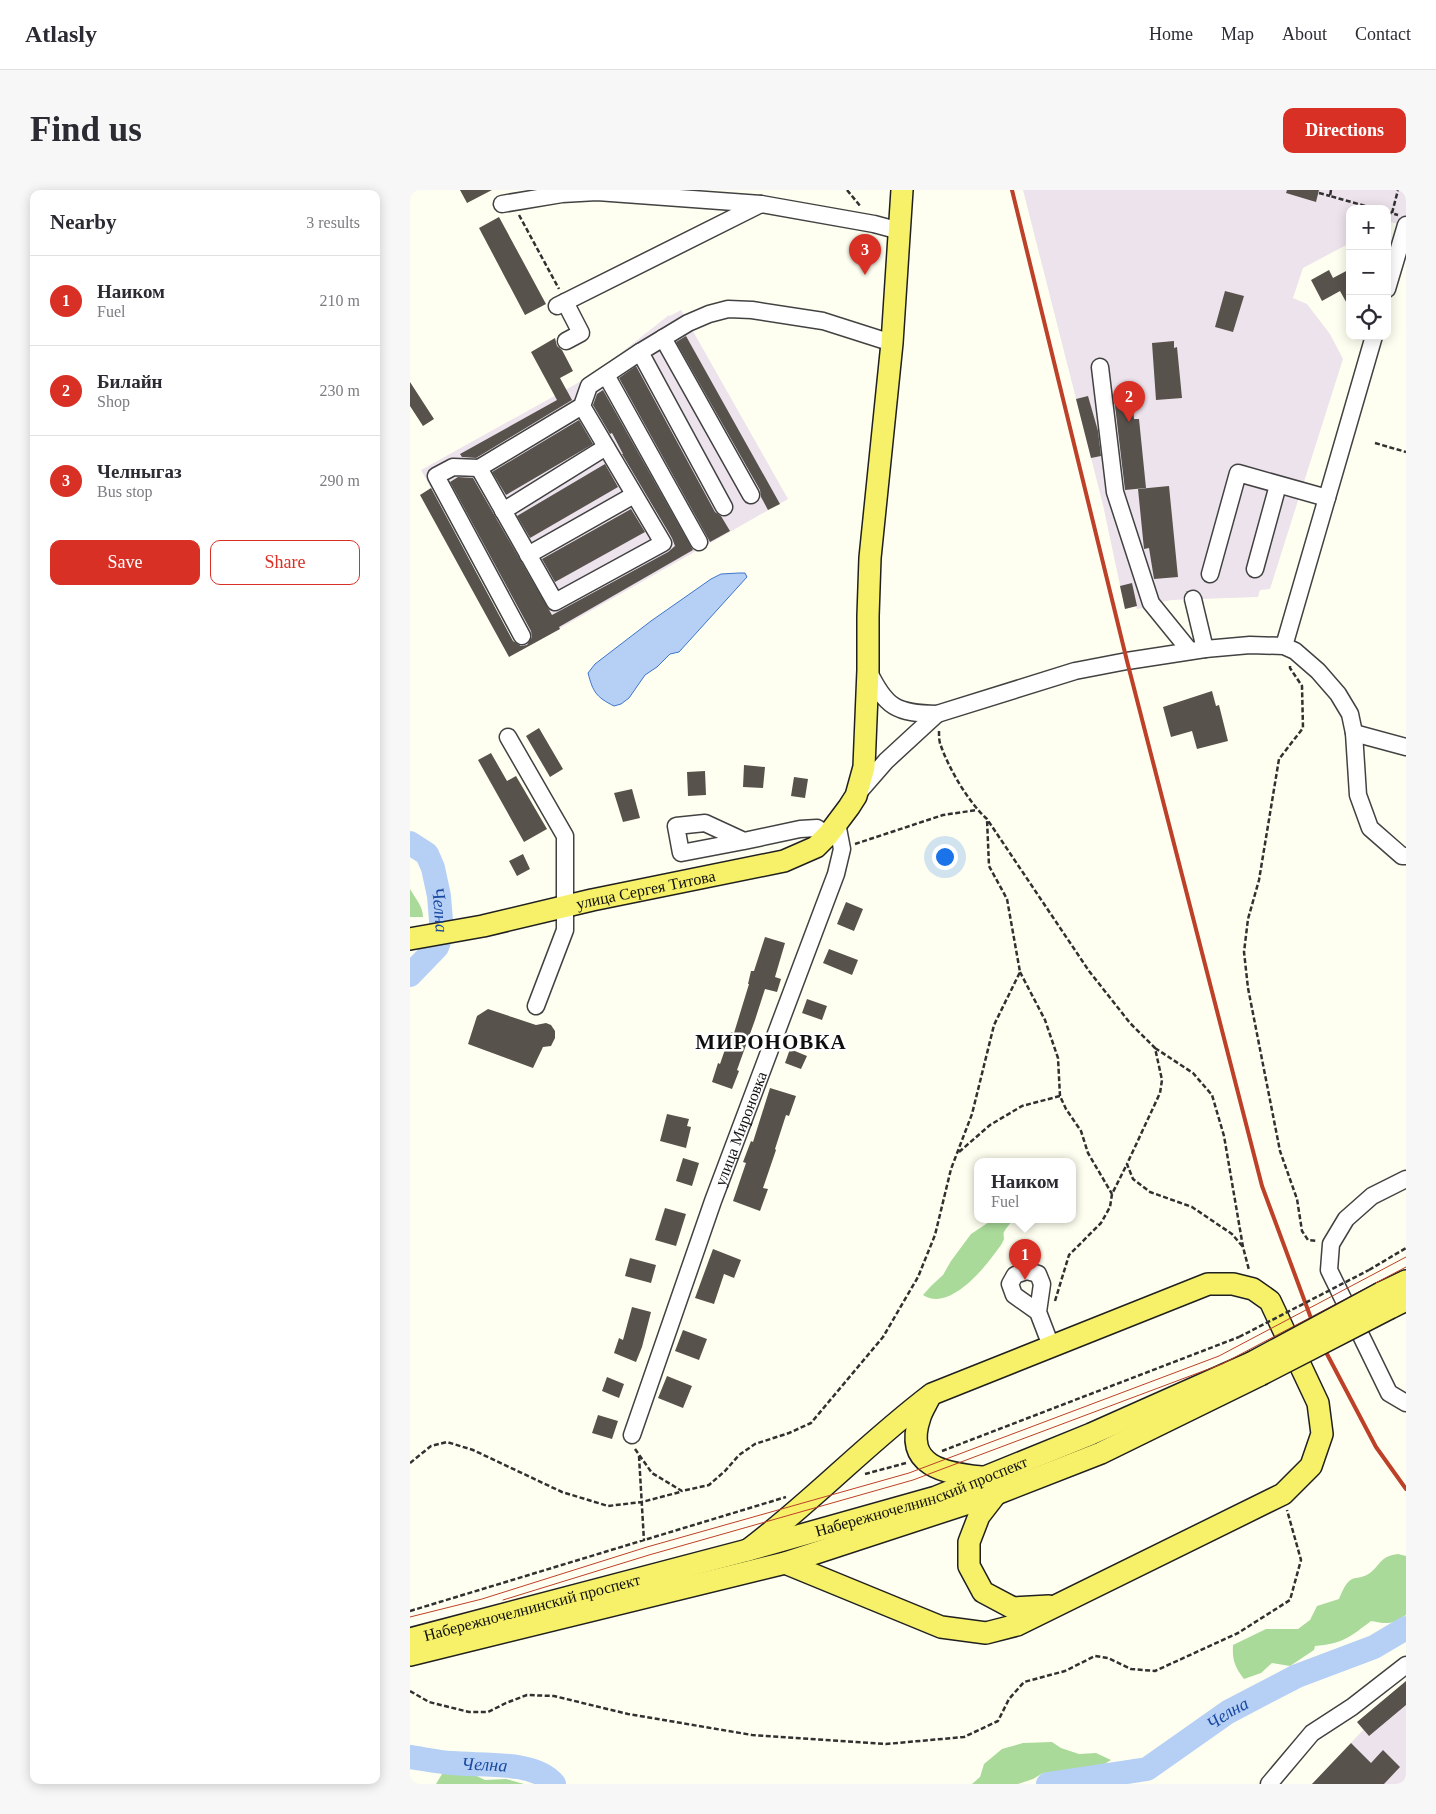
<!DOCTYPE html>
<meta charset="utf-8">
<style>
body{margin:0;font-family:"Times New Roman",serif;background:#f7f7f7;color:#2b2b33}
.controls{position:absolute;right:15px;top:15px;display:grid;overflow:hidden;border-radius:10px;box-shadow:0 2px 12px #0003}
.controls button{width:45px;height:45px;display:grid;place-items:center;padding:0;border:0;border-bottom:1px solid #e1e1e2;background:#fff;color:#2b2b33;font:25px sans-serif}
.you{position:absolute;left:534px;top:666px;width:18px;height:18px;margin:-12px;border:4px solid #fff;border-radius:50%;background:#1a73e8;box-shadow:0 0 0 8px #1a73e833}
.badge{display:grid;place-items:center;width:32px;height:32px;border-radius:50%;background:#d93025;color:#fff;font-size:16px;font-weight:700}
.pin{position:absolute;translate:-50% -41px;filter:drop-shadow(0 1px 2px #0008)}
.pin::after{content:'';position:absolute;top:26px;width:18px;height:15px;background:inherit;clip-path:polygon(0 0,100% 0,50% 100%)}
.popup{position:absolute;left:564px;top:968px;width:102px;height:65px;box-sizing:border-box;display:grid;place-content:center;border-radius:10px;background:#fff;filter:drop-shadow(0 1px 4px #0005);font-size:16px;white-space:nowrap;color:#7c7c81}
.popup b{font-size:19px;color:#2b2b33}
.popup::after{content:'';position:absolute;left:50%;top:100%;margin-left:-10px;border:10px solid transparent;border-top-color:#fff}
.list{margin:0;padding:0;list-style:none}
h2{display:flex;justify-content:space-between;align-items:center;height:65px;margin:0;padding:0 20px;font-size:21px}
h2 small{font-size:16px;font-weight:400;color:#7c7c81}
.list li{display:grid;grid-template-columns:32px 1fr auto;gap:15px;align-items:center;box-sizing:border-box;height:90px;padding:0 20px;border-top:1px solid #e1e1e2}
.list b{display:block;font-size:19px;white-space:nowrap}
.list p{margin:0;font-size:16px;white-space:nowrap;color:#7c7c81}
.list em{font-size:16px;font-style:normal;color:#7c7c81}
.actions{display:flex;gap:10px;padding:15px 20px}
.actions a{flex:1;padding:11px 0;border:1px solid #d93025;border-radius:10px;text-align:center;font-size:18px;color:#d93025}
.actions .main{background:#d93025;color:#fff}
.icon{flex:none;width:28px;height:28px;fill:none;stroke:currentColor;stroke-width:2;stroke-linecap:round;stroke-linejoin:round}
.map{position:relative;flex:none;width:996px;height:1594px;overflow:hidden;border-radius:10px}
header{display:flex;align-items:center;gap:30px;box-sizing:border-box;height:70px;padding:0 25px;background:#fff;border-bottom:1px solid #e1e1e2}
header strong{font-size:24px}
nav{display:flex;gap:28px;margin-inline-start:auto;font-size:18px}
.intro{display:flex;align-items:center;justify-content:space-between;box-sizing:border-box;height:120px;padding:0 30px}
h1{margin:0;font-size:35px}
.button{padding:12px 22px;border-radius:10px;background:#d93025;color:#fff;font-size:18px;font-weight:700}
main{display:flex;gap:30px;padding:0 30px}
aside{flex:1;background:#fff;border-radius:10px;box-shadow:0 2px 12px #0003}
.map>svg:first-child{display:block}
.industrial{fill:#ede3ec}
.forest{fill:#a9da9a}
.water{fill:#b6d0f5;stroke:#3e75cb}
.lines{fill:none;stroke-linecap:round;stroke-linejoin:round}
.river{stroke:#b6d0f5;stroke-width:24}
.building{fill:#57524b}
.minor-casing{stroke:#424242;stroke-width:19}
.major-casing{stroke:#202020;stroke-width:24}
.path{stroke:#313131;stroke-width:2.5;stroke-dasharray:5 2.5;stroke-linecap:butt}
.minor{stroke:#fff;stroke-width:16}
.major{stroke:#f6f169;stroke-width:21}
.tram{stroke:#bd4028;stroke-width:1}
.rail{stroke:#bd4028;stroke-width:4}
.major-bridge-casing{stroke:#202020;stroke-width:24;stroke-linecap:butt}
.path-bridge{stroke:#313131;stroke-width:2.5;stroke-dasharray:5 2.5;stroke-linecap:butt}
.major-bridge{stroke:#f6f169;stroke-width:21}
.labels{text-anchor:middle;stroke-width:5;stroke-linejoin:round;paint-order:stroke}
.street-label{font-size:16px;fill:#0f0f0f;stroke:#fff}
.water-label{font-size:18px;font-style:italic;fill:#19499f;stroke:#fff}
.district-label{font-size:21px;font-weight:bold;letter-spacing:1px;fill:#0f0f0f;stroke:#fff}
</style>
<header>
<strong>Atlasly</strong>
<nav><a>Home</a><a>Map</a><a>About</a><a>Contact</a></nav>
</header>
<div class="intro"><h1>Find us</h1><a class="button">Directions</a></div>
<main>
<aside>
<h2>Nearby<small>3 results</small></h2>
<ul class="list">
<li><span class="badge">1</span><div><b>Наиком</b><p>Fuel</p></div><em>210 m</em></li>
<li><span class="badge">2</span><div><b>Билайн</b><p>Shop</p></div><em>230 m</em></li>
<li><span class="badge">3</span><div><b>Челныгаз</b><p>Bus stop</p></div><em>290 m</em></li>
</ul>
<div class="actions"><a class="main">Save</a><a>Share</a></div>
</aside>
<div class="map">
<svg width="996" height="1594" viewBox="0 0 996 1594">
<rect width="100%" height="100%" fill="#fffff1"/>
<path class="industrial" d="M613 0H996V36L977 31V19H940V53L893 78 883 108 897 114 920 144 933 169 860 399 850 400 848 407 762 410 734 415V418L727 419 726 416 715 419 693 315Z
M271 120 378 309 110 461 11 280 184 184 259 125 260 126Z
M992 1495 996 1499V1594H902L953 1540 947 1532Z"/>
<path class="forest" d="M0 699C5 708 13 716 13 727H0Z
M603 1029C601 1033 596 1038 594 1042 593 1044 594 1047 594 1049 593 1052 590 1057 588 1059 574 1079 539 1122 513 1105L521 1096 533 1085 541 1071 561 1044 582 1030Z
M988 1364 996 1366V1425C982 1435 977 1434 961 1431 940 1447 932 1454 905 1456L904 1460 880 1476 862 1473 851 1483 834 1489C825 1477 822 1470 823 1455L856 1439H888L900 1430 907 1416 929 1409C932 1402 935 1393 942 1389 948 1387 953 1388 960 1383 972 1373 971 1366 988 1364Z
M642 1552 651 1558 669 1564 686 1563 701 1570 685 1580 633 1583 623 1589 608 1594H562L570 1587 574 1574 592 1559 613 1553Z
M39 1578 56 1581 75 1590 96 1589 114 1594H26L32 1584Z"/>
<path class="water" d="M329 383H335L337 387 269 462 260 464 247 477 235 485 219 508 211 514 204 516C186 507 183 502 178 483L185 474 241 431 301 389 311 384Z"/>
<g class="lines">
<g class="river">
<path id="s1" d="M0 653 17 664 23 678 29 706 32 743 27 757 0 785"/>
<path id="s2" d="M0 1567C14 1569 28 1572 42 1573 71 1576 125 1570 144 1594"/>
<path id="s3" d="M638 1594 737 1579 818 1522 887 1486 964 1457 996 1438"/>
</g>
</g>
<path class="building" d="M50 0H82L57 13Z
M877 0H909L906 12 876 3Z
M89 27 136 114 115 125 69 38Z
M940 79V119L930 101 912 111 901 90 919 80 923 88Z
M815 101 834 106 823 142 805 137Z
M276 146 370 314 358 320 351 307 350 300 266 152Z
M145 148 147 156 152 160 163 181 150 188 162 210 66 268 52 267 50 264 147 210 121 162Z
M764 151V158L767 157 772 208 746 210 742 153Z
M226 176 305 322 311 326 320 341 300 352 209 188Z
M0 192 24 229 13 236 0 216Z
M193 200 283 360 149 437 150 439 99 467 10 305 21 298 103 451 111 456 117 455 122 447 121 441 40 292 48 287 63 288 142 425 258 362 265 356 262 348 212 264H213L202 243 200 244 183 215 187 204Z
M722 205 724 229H729L736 298 715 300 704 207Z
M678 206 688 241 691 266 681 268 666 209Z
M169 230 183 254 96 305 82 282Z
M195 274 208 297 120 348 107 326Z
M759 296 768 387 744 389 739 358 734 359 728 299Z
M221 319 235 342 145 392 132 369Z
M722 393 727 416 715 419 710 396Z
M802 501 806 516 809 515 818 551 787 559 782 541 761 547 753 517Z
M129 538 153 579 140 587 116 546Z
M81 563 97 591 106 586 137 639 114 652 68 570Z
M334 575 355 577 353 598 333 597Z
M295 581 296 605 278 606 277 582Z
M384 587 398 589 395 608 381 606Z
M222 599 230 628 213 632 204 603Z
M113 664 120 679 107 686 99 671Z
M436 712 453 719 444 741 427 734Z
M355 747 375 753 365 787 371 789 367 802 355 799 345 830 327 880 329 881 322 899 302 892 308 873 310 874 321 842 324 843 339 794H338L341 781H344Z
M419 759 448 770 442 785 413 773Z
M397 809 417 816 412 830 392 823Z
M78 819 126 835 136 833 141 835 145 841V848L141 856 133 857 123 878 58 854 67 826Z
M380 859 397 866 391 879 375 873Z
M360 898 386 906 379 926 376 925 365 959 366 960 353 998 358 999 350 1021 323 1011 336 973 333 972 341 951 343 952Z
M257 924 279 929 277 936 281 937 276 958 250 951Z
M273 968 289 973 282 996 266 991Z
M255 1018 276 1024 266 1056 245 1050Z
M303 1059 331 1070 324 1088 314 1084 304 1114 285 1108Z
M220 1068 246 1075 241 1093 215 1086Z
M222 1117 241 1122 232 1157 226 1172 204 1163 209 1148 213 1150Z
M273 1140 297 1149 289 1170 265 1161Z
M257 1186 282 1196 273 1218 248 1208Z
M197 1187 214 1194 209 1208 192 1201Z
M188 1225 208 1231 202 1249 182 1243Z
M996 1491V1515L959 1546 947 1532Z
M941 1553 961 1573 973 1560 990 1577 974 1594H902Z"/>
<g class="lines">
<defs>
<g id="minor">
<path d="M92 14 152 4 187 2 351 14 464 34 490 41"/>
<path d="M977 99 996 35"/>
<path d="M155 112 171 143 156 151"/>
<path d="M147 116 351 14"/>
<path d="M253 148 341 305"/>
<path d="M690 177 705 302 741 413 780 461"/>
<path d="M196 185 289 352"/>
<path d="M172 216 69 278 145 412 253 353 172 216 179 196 230 162"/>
<path d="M69 278 43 277 26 286 112 446"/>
<path d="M314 317 230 162 278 133 299 124 318 119 342 120 413 131 482 153"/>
<path d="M93 321 196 257"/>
<path d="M118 365 224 305"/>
<path d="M845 379 868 295"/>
<path d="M800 384 828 283 917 308"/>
<path d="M783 409 795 459"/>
<path d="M874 456 964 146"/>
<path d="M458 480C476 518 486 523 527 524L665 481 717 471 795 459 840 455 874 456 885 461 908 481 928 504 940 524 944 543 948 605 960 638 992 666H996"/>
<path d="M944 543 996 557"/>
<path d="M98 547 155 646V740L126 816"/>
<path d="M449 602 476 571 527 524"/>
<path d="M334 651 271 663 266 636 295 633 334 651 390 639 407 638 418 645"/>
<path d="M996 989 962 1006 936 1029 921 1054 919 1080 979 1203 996 1213"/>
<path d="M628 1122 604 1105 600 1094 605 1085 617 1081 628 1084 632 1094 628 1122 641 1156"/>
<path id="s4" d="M222 1245 303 1011 426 684 432 659 427 633"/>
<path d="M859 1594 902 1543 942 1517 996 1475"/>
</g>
<g id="major">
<path id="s5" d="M0 749 73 736 182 710 374 671 406 657 418 645 439 617 446 606 454 577 458 480V426L460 368 482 153 492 0"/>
<path d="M971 1103 996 1091"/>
<path d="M980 1118 996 1110"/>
<path d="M520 1206C517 1213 512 1220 510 1227 493 1277 535 1283 571 1287"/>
<path d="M586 1304 569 1326 559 1352V1376L573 1402 603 1418 639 1416"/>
<path d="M338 1360C402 1312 457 1253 522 1204L798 1094H823L843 1099 860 1111 908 1213 912 1244 901 1276 873 1304 607 1435 576 1443 531 1437 375 1373"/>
<path id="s6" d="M0 1449 338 1360 526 1307 681 1244 843 1172"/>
<path d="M0 1465 375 1373 586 1304 691 1263 850 1185"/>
</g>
</defs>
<use href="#minor" class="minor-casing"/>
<use href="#major" class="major-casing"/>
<path class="path" d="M437 0 451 17
M921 0 920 6 966 19
M909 3 920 6
M977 22 988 25
M982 23 988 0
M109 25 149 99
M965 253 996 262
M880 476V478L892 496 893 538 869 569 849 690 838 729 834 762 838 798 870 961 887 1009 892 1041 898 1050 907 1051
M529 541C529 546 529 552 531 556 539 579 559 613 577 629L679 781 720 833 745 858 752 890 750 903 717 974 723 989 740 1002 782 1017 822 1044 833 1057
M445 654 533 625 567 620
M610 782 635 830 648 868 650 906
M745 858 783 883 802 905 814 946 833 1057 839 1080
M549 962 580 935 612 916 650 906 656 919 671 941 678 963 702 1004
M959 1080 996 1058
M645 1111 659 1065 691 1033 700 1017 702 1004 717 974
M225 1259 242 1283 272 1301 299 1295 315 1281 329 1265 345 1254 379 1243 401 1233 473 1147 508 1087 525 1045 541 979 562 924 584 835 610 782 597 709 579 676 577 629
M532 1261 829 1147
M229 1266 234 1351
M0 1273 21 1256 37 1252 63 1260 152 1302 198 1316 232 1312 270 1302
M455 1284 496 1273
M0 1421 376 1307
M0 1501 19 1512 59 1522H78L96 1513 117 1505 144 1506 218 1524 342 1545 476 1554 554 1547 588 1531 599 1509 614 1492 655 1481 685 1466 698 1468 721 1479 745 1481 828 1443 880 1410 891 1370 877 1320"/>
<use href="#minor" class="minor"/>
<use href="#major" class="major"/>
<path class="tram" d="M93 1410 239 1365 503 1290 812 1174 996 1077
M0 1427 72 1409 237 1357 499 1283 809 1166 996 1067"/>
<path class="rail" d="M602 0 717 471 852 996 908 1147 966 1257 996 1299"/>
<defs>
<path id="major-bridge" d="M843 1172 971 1103
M850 1185 980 1118"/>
</defs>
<use href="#major-bridge" class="major-bridge-casing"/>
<path class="path-bridge" d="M829 1147 959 1080"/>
<use href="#major-bridge" class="major-bridge"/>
</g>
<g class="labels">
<g class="street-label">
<text dy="6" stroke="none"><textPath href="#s5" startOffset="241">улица Сергея Титова</textPath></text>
<text dy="6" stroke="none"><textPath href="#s4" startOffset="325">улица Мироновка</textPath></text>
<text dy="6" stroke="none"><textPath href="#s6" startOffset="531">Набережночелнинский проспект</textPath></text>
<text dy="6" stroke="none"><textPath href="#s6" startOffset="126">Набережночелнинский проспект</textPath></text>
</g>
<g class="water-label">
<text dy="6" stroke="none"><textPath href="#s1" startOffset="78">Челна</textPath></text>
<text dy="6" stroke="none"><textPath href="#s3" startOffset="198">Челна</textPath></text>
<text dy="6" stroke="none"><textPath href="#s2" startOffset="75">Челна</textPath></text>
</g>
<g class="district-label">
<text x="361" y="859">МИРОНОВКА</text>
</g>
</g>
</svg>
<div class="controls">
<button>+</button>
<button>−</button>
<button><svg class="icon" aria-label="locate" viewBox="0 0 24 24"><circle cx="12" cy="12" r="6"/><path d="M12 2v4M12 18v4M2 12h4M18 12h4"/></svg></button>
</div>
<div class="you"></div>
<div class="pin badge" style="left:615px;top:1090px">1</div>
<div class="popup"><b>Наиком</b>Fuel</div>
<div class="pin badge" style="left:719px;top:232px">2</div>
<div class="pin badge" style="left:455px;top:85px">3</div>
</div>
</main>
